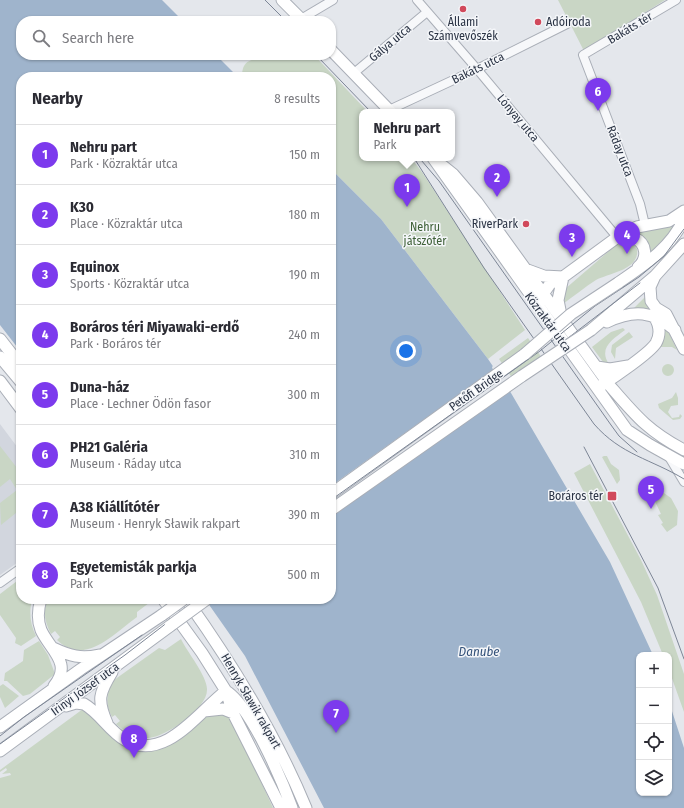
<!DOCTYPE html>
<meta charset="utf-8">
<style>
body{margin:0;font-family:"Fira Sans Condensed",sans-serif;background:#f7f7f7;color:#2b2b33}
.controls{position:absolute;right:12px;bottom:12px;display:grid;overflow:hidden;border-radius:8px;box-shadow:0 1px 3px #0004}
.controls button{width:36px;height:36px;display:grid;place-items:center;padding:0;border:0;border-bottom:1px solid #e1e1e2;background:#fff;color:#2b2b33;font:20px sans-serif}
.you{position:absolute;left:406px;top:351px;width:14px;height:14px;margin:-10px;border:3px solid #fff;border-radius:50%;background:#1a73e8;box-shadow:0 0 0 6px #1a73e833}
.badge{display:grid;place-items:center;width:26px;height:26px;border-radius:50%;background:#7c3aed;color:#fff;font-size:13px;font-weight:700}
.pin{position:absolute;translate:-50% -33px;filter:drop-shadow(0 1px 2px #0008)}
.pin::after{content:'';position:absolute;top:21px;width:14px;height:12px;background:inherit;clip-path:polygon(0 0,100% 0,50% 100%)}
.popup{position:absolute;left:359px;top:109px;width:96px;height:52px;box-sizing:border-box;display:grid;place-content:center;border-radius:8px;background:#fff;filter:drop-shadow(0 1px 3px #0005);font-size:13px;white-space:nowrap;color:#7c7c81}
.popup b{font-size:15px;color:#2b2b33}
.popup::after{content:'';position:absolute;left:50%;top:100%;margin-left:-8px;border:8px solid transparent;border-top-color:#fff}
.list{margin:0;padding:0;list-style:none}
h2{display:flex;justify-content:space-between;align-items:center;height:52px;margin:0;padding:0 16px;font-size:17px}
h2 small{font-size:13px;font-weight:400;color:#7c7c81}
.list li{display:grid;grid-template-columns:26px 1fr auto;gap:12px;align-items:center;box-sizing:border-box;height:60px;padding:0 16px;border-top:1px solid #e1e1e2}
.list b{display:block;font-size:15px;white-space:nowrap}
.list p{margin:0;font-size:13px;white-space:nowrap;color:#7c7c81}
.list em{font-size:13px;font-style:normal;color:#7c7c81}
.icon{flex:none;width:22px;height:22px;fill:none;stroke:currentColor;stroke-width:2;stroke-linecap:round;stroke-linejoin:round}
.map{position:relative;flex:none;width:684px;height:808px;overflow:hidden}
.search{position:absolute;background:#fff;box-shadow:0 1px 3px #0004;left:16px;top:16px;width:320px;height:44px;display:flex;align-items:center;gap:10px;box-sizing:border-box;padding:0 14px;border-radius:16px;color:#7c7c81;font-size:15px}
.panel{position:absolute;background:#fff;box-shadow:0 1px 3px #0004;left:16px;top:72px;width:320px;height:532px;border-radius:16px}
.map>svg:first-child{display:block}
.built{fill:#d2d6de}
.green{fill:#c9d6c5}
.water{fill:#9fb4cc}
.pier{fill:#e4e7ec}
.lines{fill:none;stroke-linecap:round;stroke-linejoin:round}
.street-casing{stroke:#a9aeb7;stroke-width:10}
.secondary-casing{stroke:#a9aeb7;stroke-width:13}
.street{stroke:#f7f8fa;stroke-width:8}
.secondary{stroke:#fff;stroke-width:11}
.tram{stroke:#7d8696;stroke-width:1}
.secondary-bridge-casing{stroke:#a9aeb7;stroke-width:13;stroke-linecap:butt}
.secondary-bridge{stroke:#fff;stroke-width:11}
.poi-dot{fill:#d1495b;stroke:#f4f6f9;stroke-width:1.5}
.labels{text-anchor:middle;stroke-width:3;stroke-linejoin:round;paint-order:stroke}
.poi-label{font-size:12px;fill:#2b3445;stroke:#f4f6f9;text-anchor:end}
.street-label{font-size:12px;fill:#2b3445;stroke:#f4f6f9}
.park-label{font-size:12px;fill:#3f6138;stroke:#f4f6f9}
.water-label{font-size:13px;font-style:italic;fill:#34527a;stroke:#f4f6f9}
</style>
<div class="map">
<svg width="684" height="808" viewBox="0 0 684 808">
<rect width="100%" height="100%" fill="#e4e7ec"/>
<path class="built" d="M0 424 21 452V560L0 575Z"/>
<path class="green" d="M558 0H665L584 51Z
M269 55H314L368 112H362V158H411L422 172 525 330 488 359 381 219 331 169V77H242C242 57 254 61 269 55Z
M678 221 654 255 649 254 647 240 631 231Z
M626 242H631L637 249C640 270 609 273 596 280 585 287 574 296 563 304L565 289 616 245Z
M647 295 657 313 647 309H633Z
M662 325 669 333 677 350 672 347H659Z
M623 328 625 330C613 339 598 348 609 364L606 366 592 347 611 332Z
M629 332 633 337 616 348 615 359 611 352 612 345Z
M528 338 547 365 517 385 499 359Z
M662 370a6 6 0 1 1 12 0a6 6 0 1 1-12 0Z
M676 392 678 398V405L671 406 668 412 672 418 679 417 680 414 682 416 680 419 673 420 659 408 658 404 672 398Z
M0 446 21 473V509L1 525 0 503 17 490 10 479 0 487Z
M604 456H607L611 464 619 470 620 480 617 484 602 457Z
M590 464 641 560 657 595 684 674V712L669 670V655H663L641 602 574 473Z
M649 489 661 491 671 498 678 511 677 525 667 532 661 524 663 523 658 515 661 514Z
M21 578V599H32C29 612 30 624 36 636L21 646 15 643 16 638 0 615V594Z
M48 599H152L153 600 137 612V617C113 634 85 667 57 640L60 637 55 631 51 634C45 623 42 610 48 599Z
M181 639C187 652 208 677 207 690 207 709 167 736 149 738 135 739 126 733 116 724L120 721 115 715 112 717C105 704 106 692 114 680L159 648 165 650Z
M39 641 48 655 55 674 30 694 23 696 7 681H4L5 673 23 661 24 650Z
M3 684 19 696 5 708 0 697V686Z
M87 706 114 731 149 745 204 711 228 714 233 720 273 808H0V778L11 775 10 773 2 774 7 770 6 768 0 772V770Z"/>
<path class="water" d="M0 0H162L183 21H21V55H216L238 77H21V352L0 325Z
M331 169 381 219 488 359 511 393 610 562 653 655H639V793H669V702L684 748V808H324L245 656 205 599H331Z"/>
<path class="pier" d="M494 365 513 393 510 391 331 517V486L493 370 492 367Z"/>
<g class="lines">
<defs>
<path id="street" d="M417 0 477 69 617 237
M301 19 333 0
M354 73 427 12
M389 110 477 69 567 24
M645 225 640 204 583 55 676 0
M669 457 684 482
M0 583 21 568"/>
<path id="secondary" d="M282 0 303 21
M331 50 391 112
M433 158 627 430 650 445 684 464
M443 166 453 174 477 202 610 386C636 416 648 431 684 450
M618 237C623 237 629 235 634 238 647 243 648 259 638 267
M525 269 544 276 563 277
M655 276 650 287 651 301 656 308 666 314 684 349
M618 283C644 265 670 249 684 219
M542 300 543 294 550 284 563 277 623 233 637 227 669 221 684 211
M561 315 558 300 563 277
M607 322C634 309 653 311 675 330
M591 330 655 276 684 244
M0 339 21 366
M0 357 21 382
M597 367 610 369 628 366
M0 381 21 409
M602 385C613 378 650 353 656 343 661 334 659 324 654 316
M331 494 525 354
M331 510 522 376
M41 599C38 609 37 620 41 630 50 650 73 663 54 686
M163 599 202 653 226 691 233 713 281 808
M186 599C233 665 275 733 306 808
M53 648C70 656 81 659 99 655
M226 691C251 707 281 778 292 808
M66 706 76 703 84 704C100 713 109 731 125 740 165 763 199 711 226 691
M204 711 223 709 233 713
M107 723C97 700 99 693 112 672
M0 727 81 669 162 615
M0 751 170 626"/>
</defs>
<use href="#street" class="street-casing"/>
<use href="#secondary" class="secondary-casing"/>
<use href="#street" class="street"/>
<use href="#secondary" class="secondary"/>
<path class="tram" d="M265 0 286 21
M316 55 371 112
M414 158 484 268 594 424C621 455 651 459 684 479
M421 160 439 181 611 425 619 436 637 452
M537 359 555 348 640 283
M584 447 658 588 684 659
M331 500 540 351 595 306 639 277 664 256 684 229
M0 736 24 717 142 635
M0 744 125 655 198 599"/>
<defs>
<path id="secondary-bridge" d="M525 354 571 314 618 283
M522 376 591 330
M162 615 184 599
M170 626 207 599"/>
</defs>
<use href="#secondary-bridge" class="secondary-bridge-casing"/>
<use href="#secondary-bridge" class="secondary-bridge"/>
</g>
<g class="poi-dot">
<circle cx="463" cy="9" r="4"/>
<circle cx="538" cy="22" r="4"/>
<circle cx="526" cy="224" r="4"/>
<rect x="607" y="491" width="10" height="10" rx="2"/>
</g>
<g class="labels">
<g class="poi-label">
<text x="463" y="26" text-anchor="middle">Állami<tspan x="463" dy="14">Számvevőszék</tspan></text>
<text x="546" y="26" text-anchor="start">Adóiroda</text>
<text x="518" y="228">RiverPark</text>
<text x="603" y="500">Boráros tér</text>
</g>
<g class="street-label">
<text transform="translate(630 28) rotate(-31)" y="4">Bakáts tér</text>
<text transform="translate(390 43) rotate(-40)" y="4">Gálya utca</text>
<text transform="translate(478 68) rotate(-26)" y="4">Bakáts utca</text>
<text transform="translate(518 118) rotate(50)" y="4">Lónyay utca</text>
<text transform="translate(620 151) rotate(69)" y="4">Ráday utca</text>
<text transform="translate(548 322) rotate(54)" y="4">Közraktár utca</text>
<text transform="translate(476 390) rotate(-35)" y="4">Petőfi Bridge</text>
<text transform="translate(85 689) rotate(-36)" y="4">Irinyi József utca</text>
<text transform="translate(251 701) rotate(60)" y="4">Henryk Sławik rakpart</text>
</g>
<g class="park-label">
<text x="425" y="231">Nehru<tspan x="425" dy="14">játszótér</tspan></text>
</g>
<g class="water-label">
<text x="479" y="656">Danube</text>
</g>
</g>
</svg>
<div class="controls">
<button>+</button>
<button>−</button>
<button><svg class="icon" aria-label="locate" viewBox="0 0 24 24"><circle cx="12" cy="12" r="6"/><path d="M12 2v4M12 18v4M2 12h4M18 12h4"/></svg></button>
<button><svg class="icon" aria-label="layers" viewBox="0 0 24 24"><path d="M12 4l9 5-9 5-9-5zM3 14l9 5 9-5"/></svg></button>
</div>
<div class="you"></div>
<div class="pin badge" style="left:407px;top:207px">1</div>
<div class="popup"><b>Nehru part</b>Park</div>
<div class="pin badge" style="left:497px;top:197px">2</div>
<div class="pin badge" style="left:572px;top:257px">3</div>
<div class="pin badge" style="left:627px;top:254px">4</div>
<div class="pin badge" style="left:651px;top:509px">5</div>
<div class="pin badge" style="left:598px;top:111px">6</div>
<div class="pin badge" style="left:336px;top:733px">7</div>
<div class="pin badge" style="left:134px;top:758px">8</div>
<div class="search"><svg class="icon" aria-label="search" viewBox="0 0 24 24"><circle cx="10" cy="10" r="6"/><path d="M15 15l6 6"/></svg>Search here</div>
<section class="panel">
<h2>Nearby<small>8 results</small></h2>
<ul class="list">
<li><span class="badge">1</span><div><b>Nehru part</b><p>Park · Közraktár utca</p></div><em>150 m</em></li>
<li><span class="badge">2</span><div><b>K30</b><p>Place · Közraktár utca</p></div><em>180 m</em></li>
<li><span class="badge">3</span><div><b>Equinox</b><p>Sports · Közraktár utca</p></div><em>190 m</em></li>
<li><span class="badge">4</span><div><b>Boráros téri Miyawaki-erdő</b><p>Park · Boráros tér</p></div><em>240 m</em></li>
<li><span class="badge">5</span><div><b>Duna-ház</b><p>Place · Lechner Ödön fasor</p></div><em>300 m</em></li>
<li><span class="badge">6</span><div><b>PH21 Galéria</b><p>Museum · Ráday utca</p></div><em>310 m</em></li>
<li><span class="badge">7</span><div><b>A38 Kiállítótér</b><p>Museum · Henryk Sławik rakpart</p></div><em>390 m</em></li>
<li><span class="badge">8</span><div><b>Egyetemisták parkja</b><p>Park</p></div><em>500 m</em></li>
</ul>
</section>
</div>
